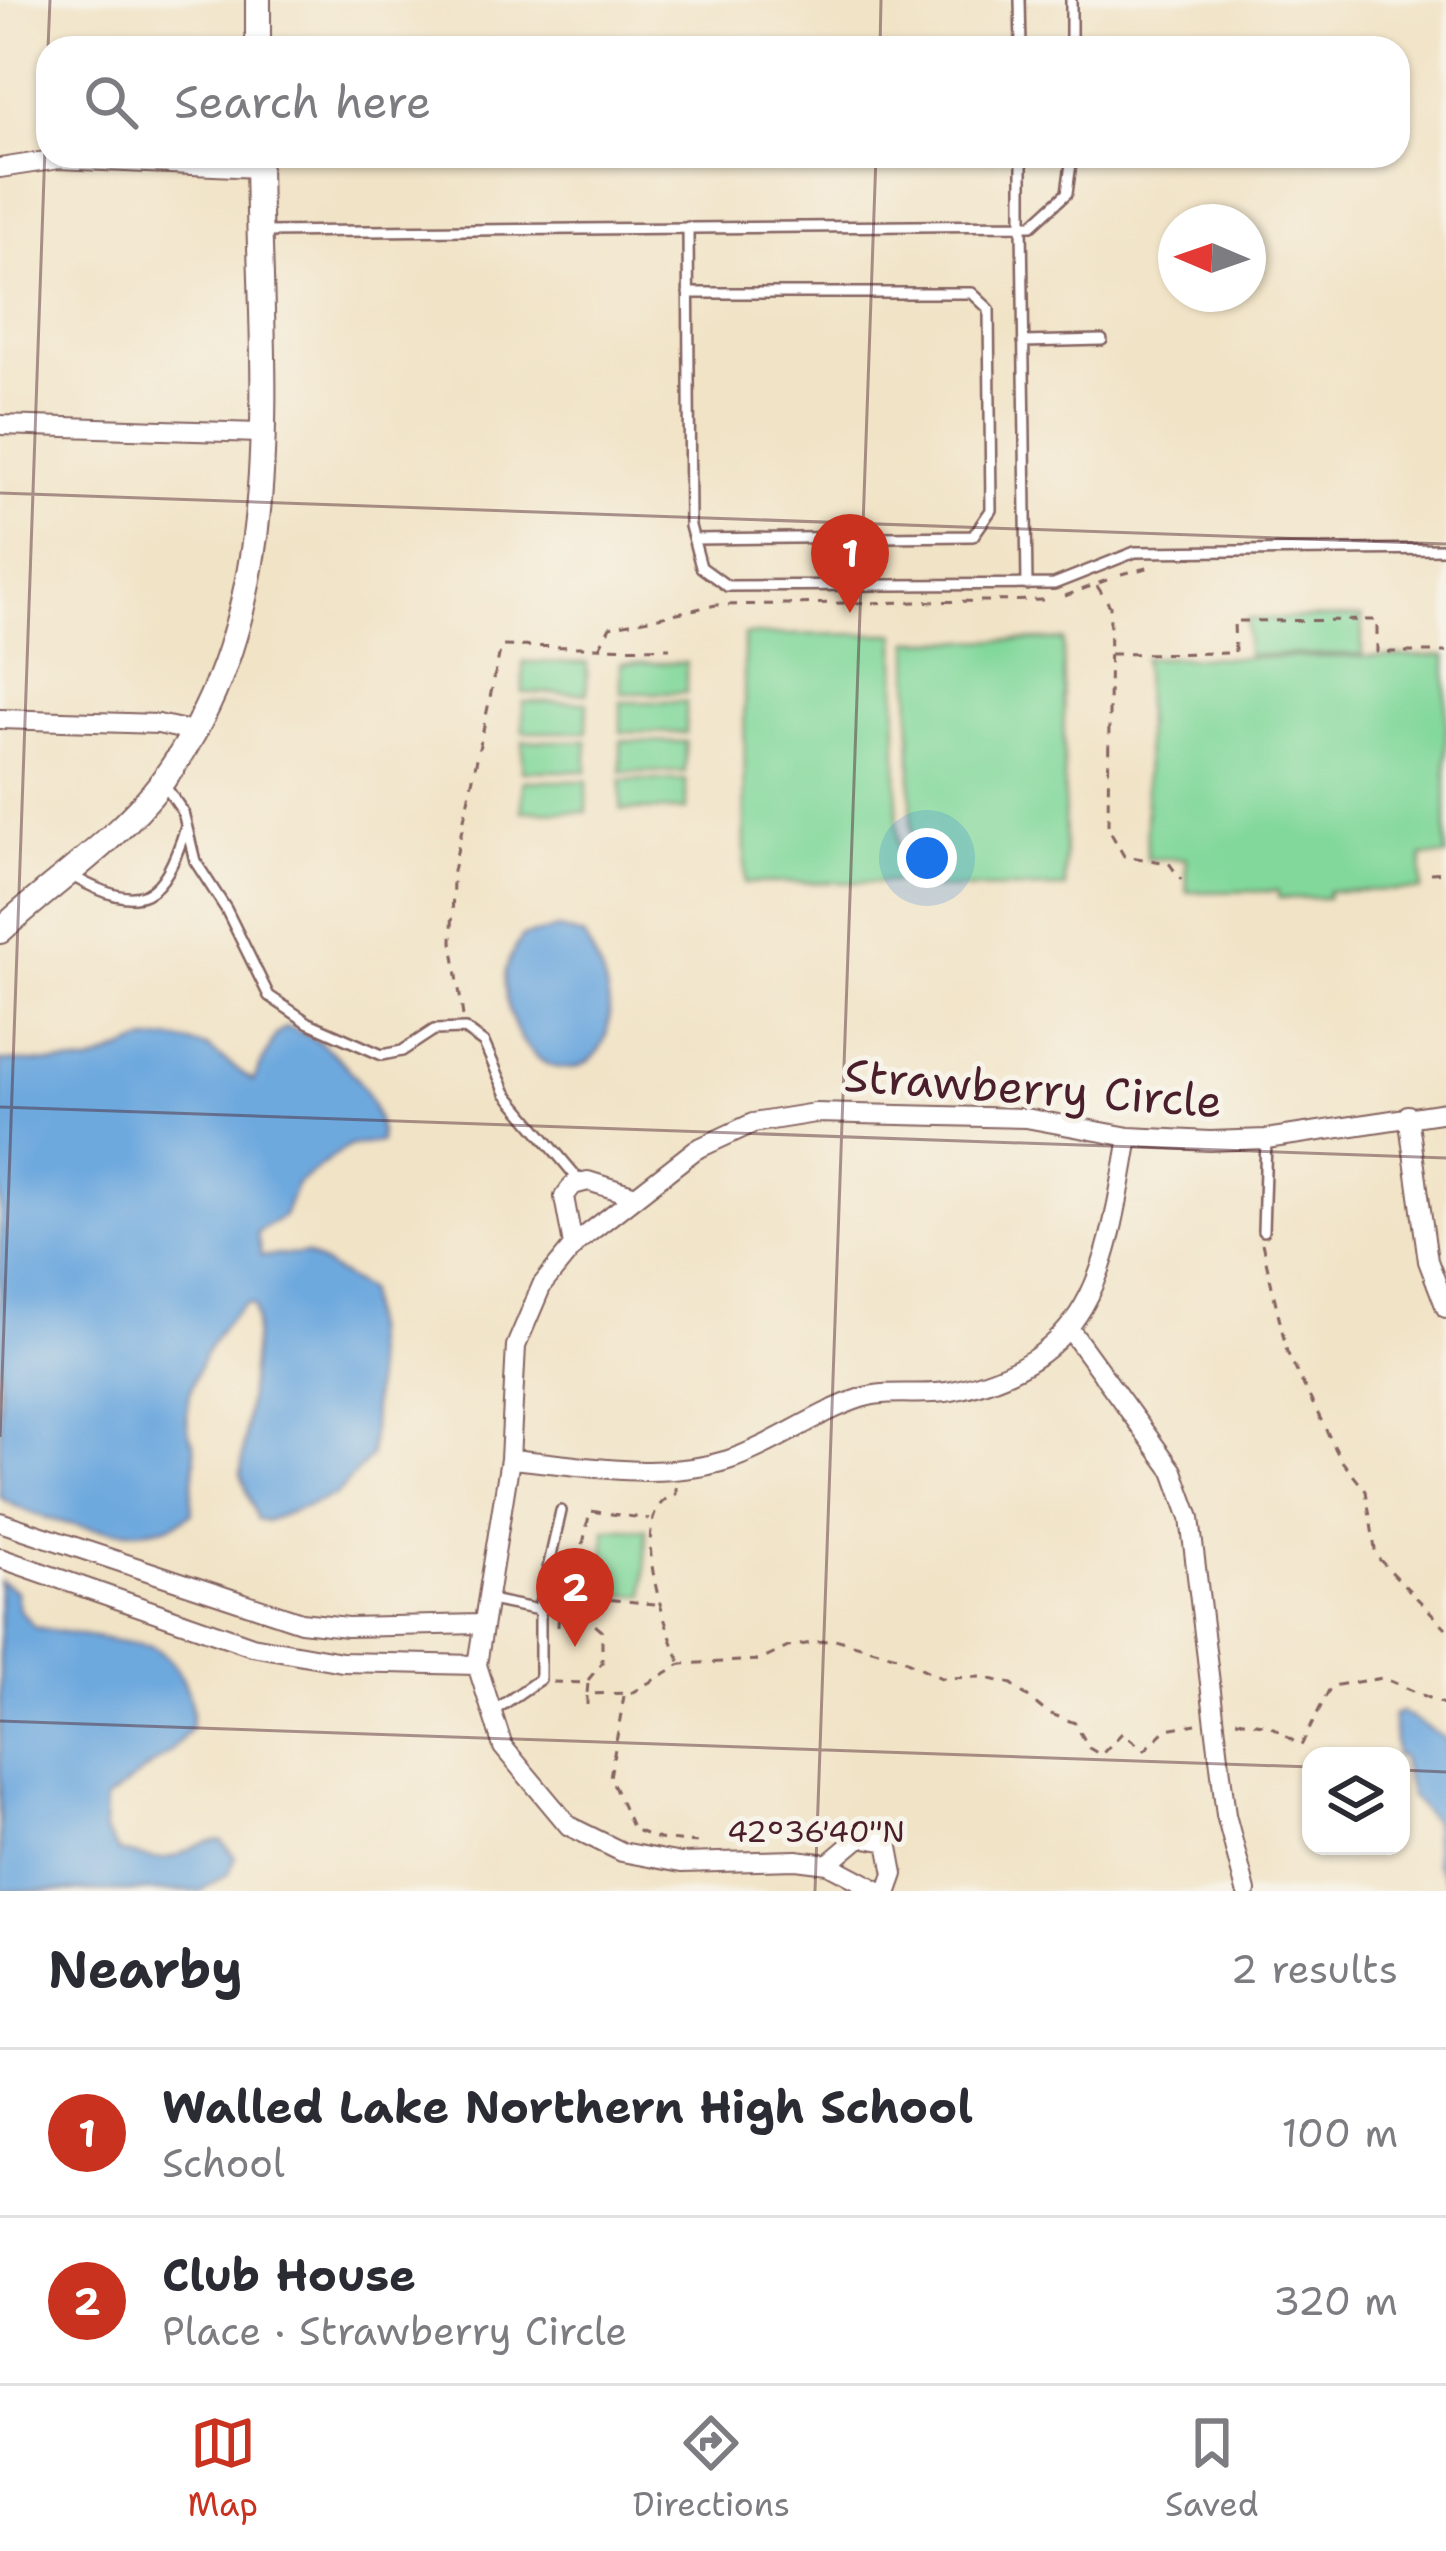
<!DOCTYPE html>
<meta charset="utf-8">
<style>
body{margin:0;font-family:"Shantell Sans",sans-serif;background:#f7f7f7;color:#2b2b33}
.controls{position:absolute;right:36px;bottom:36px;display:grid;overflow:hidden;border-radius:24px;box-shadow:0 3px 9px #0004}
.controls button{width:108px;height:108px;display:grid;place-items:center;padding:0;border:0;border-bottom:3px solid #e1e1e2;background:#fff;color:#2b2b33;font:60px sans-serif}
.compass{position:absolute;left:1158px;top:204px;width:108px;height:108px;border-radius:50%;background:#fff;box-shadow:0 3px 9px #0004;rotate:272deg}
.you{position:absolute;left:927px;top:858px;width:42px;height:42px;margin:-30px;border:9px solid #fff;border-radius:50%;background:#1a73e8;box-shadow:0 0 0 18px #1a73e833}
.badge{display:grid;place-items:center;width:78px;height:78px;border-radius:50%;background:#c8321e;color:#fff;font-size:39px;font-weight:700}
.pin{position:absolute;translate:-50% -99px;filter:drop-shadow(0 3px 6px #0008)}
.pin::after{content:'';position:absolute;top:63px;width:42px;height:36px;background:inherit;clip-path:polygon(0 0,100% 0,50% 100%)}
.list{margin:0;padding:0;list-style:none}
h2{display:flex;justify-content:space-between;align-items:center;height:156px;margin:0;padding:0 48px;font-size:51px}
h2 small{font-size:39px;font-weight:400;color:#7c7c81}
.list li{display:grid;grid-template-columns:78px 1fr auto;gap:36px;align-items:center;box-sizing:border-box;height:168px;padding:0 48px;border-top:3px solid #e1e1e2}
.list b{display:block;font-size:45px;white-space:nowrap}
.list p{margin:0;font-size:39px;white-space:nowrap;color:#7c7c81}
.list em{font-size:39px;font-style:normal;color:#7c7c81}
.icon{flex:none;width:66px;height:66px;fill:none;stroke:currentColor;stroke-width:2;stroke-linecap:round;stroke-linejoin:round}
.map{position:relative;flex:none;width:1446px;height:1891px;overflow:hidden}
.search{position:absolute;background:#fff;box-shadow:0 3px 9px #0004;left:36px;right:36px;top:36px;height:132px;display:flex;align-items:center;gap:30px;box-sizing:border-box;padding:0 42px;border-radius:36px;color:#7c7c81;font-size:45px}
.sheet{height:492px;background:#fff}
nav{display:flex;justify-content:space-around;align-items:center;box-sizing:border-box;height:168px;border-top:3px solid #e1e1e2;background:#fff;font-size:33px;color:#7c7c81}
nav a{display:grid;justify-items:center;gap:6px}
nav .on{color:#c8321e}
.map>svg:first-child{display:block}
.green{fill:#82d89b;stroke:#667c63;stroke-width:3}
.water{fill:#6ea9de;stroke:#5c6484;stroke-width:3}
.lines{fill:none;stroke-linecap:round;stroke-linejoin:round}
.service-casing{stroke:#846461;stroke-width:14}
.minor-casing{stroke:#846461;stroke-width:22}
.secondary-casing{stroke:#846461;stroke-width:28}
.path{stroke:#846461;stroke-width:3;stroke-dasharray:9 9;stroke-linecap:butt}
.service{stroke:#fff;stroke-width:9}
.minor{stroke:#fff;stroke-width:18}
.secondary{stroke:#fff;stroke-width:24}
.ticks{fill:none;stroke:#4a1f2b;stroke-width:3;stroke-opacity:0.45}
.labels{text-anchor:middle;stroke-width:10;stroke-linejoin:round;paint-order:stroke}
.street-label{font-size:45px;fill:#4a1f2b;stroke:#f7f3e8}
.ticks-label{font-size:30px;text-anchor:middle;fill:#4a1f2b;stroke:#f7f3e8;stroke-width:10;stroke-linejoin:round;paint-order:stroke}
</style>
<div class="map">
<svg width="1446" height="1891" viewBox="0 0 1446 1891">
<rect width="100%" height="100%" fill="#f7f3e8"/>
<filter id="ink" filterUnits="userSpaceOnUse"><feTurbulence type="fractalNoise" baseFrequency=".00833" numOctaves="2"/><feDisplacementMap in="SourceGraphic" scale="24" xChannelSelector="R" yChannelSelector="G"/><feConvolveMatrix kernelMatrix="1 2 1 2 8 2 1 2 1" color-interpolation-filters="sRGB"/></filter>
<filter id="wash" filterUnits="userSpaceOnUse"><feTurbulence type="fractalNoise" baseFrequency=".004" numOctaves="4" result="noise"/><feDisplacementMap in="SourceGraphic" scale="48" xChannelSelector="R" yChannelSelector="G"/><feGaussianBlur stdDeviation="2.7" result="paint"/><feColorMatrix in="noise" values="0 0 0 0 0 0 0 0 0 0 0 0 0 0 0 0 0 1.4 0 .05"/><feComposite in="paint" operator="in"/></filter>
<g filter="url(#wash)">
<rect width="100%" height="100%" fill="#f1e3c6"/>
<path class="green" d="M1362 617V654L1247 655V619Z
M896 634 898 882 745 883 744 635Z
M1063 640 1065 888 912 889 910 641Z
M1446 656V856H1422L1421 890 1328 891 1327 898H1279L1278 891 1187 892 1186 858 1147 859 1144 658Z
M523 662 587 663V693H523Z
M621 663H686V693H621Z
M523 702H587V732H523Z
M621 702H686V733L621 732Z
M523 741H587V771H522Z
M621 741 686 742 685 772H621Z
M621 780H686V810H621Z
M523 781H587V812L522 811Z
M605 1529H646L645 1595H604Z"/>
<path class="water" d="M559 929 583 936C661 1062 542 1119 510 1013 500 981 504 962 523 936Z
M287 1027C331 1039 383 1095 380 1142L349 1146 332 1157 296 1185 284 1216 257 1233 261 1256 307 1254 367 1291 374 1383 371 1456 336 1495 266 1521 257 1519 241 1474 256 1321 254 1306 247 1303C214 1326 182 1387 188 1429 188 1435 193 1440 194 1446 198 1467 189 1490 192 1512 158 1550 36 1524 0 1497V1061L88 1064 142 1042 172 1039 207 1047 253 1081 276 1035Z
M0 1581 16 1591 19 1609 34 1627 152 1647C179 1660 196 1699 191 1728L171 1751 105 1801 104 1830 118 1851C134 1855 151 1860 167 1858 188 1855 200 1838 222 1841L235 1857 229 1873 200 1891H0Z
M1401 1712 1446 1739V1881L1435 1862 1433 1821 1411 1797 1401 1756H1396L1393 1715Z"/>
</g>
<g filter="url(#ink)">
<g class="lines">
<defs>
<path id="service" d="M1020 0 1021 48
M1071 0V48
M688 227 690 526 701 567 727 586 1054 584 1135 552 1446 549
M264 232 1022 225V156
M688 293H972L989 309 991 510 973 536 694 539
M1023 342 1102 340
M1027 585 1022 225H1032L1067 193 1072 156
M165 786 183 812 195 861 226 909 269 996 309 1023 382 1055 402 1051 434 1030 465 1029 484 1043 506 1093 580 1181
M72 876C142 915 162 901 186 827
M1263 1231 1266 1139
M485 1599 539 1610
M492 1712 540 1679V1604L561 1511"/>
<path id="minor" d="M0 168 59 159 258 168
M0 425 260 433
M0 719 158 724 195 732
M1408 1115 1428 1261 1446 1308
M573 1245 564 1197 573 1185 588 1181 636 1196
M1071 1331 1173 1471 1190 1518 1226 1815 1246 1891
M510 1459C582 1465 658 1482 728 1460 774 1445 815 1413 861 1398 890 1389 922 1397 952 1391 1098 1360 1107 1263 1129 1137
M0 1522 301 1622 347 1627 481 1624
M0 1558 252 1646 342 1662 477 1665
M828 1864 860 1837 888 1842 894 1874 888 1891
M879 1891 828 1864 796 1860 681 1863 622 1852 569 1826 503 1747 477 1665 510 1459 516 1346 542 1285 576 1243 695 1150 753 1123 815 1113 1026 1118 1129 1137 1210 1141 1266 1139 1446 1112"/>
<path id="secondary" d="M258 0V48
M0 931C53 882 117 841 161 783 296 604 259 366 258 156"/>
</defs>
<use href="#service" class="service-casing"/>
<use href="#minor" class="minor-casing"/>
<use href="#secondary" class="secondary-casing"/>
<path class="path" d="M1121 574 1152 567
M1097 586 1110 606 1108 828 1124 856 1169 863 1181 880
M1065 596 1112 578
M599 648 610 627 716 605 1050 600
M1110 654 1235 653 1234 621 1377 620V652H1446
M1430 873 1446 872
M463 1016 452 942 453 871 501 646 670 648
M1262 1243 1287 1352 1341 1460 1366 1491 1376 1556 1446 1628
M676 1487V1494C623 1510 666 1629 681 1664
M557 1594 655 1604
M558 1627 559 1607 572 1596 590 1511 649 1519
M588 1680 602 1663V1631L588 1619V1600
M553 1682 588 1683 587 1694 631 1693 681 1664 761 1660 788 1647 835 1639 897 1656 941 1678 982 1677 1012 1684 1046 1712 1075 1723 1089 1748 1101 1755 1122 1733 1145 1750 1167 1729 1196 1724
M587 1696V1710
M624 1696 610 1777 633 1829 659 1839 697 1843
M1236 1720 1269 1725 1301 1746 1331 1686 1383 1678 1446 1705"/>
<use href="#service" class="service"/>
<use href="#minor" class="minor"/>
<use href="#secondary" class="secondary"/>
</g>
</g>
<path class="ticks" d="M48 48 50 0M880 48 881 0M0 493 1446 544M0 1107 1446 1158M0 1437 48 62M0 1721 1311 1767M1401 1770 1446 1772M815 1891 876 156"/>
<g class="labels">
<g class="street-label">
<text transform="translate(1033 1088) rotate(4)" y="16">Strawberry Circle</text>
</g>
</g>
<g class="ticks-label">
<text x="816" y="1842">42°36'40"N</text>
</g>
</svg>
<div class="controls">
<button><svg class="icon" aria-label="layers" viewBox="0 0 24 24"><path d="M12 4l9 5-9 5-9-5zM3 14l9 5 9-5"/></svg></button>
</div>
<svg class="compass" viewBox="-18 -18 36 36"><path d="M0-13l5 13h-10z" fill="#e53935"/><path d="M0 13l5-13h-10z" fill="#7c7c81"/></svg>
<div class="you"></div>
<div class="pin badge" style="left:850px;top:613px">1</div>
<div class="pin badge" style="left:575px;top:1647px">2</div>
<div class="search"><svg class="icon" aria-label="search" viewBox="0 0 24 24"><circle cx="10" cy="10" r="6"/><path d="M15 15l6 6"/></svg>Search here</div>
</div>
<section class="sheet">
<h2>Nearby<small>2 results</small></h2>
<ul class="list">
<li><span class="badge">1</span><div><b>Walled Lake Northern High School</b><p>School</p></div><em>100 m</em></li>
<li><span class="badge">2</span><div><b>Club House</b><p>Place · Strawberry Circle</p></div><em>320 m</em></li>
</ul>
</section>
<nav>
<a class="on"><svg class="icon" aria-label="map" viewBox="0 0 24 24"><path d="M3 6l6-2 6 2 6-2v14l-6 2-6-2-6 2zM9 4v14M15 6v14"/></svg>Map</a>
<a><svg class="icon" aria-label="directions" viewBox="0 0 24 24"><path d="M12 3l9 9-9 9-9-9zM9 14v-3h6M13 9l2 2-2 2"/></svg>Directions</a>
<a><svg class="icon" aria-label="saved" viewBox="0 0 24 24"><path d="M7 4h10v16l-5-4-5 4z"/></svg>Saved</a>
</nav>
